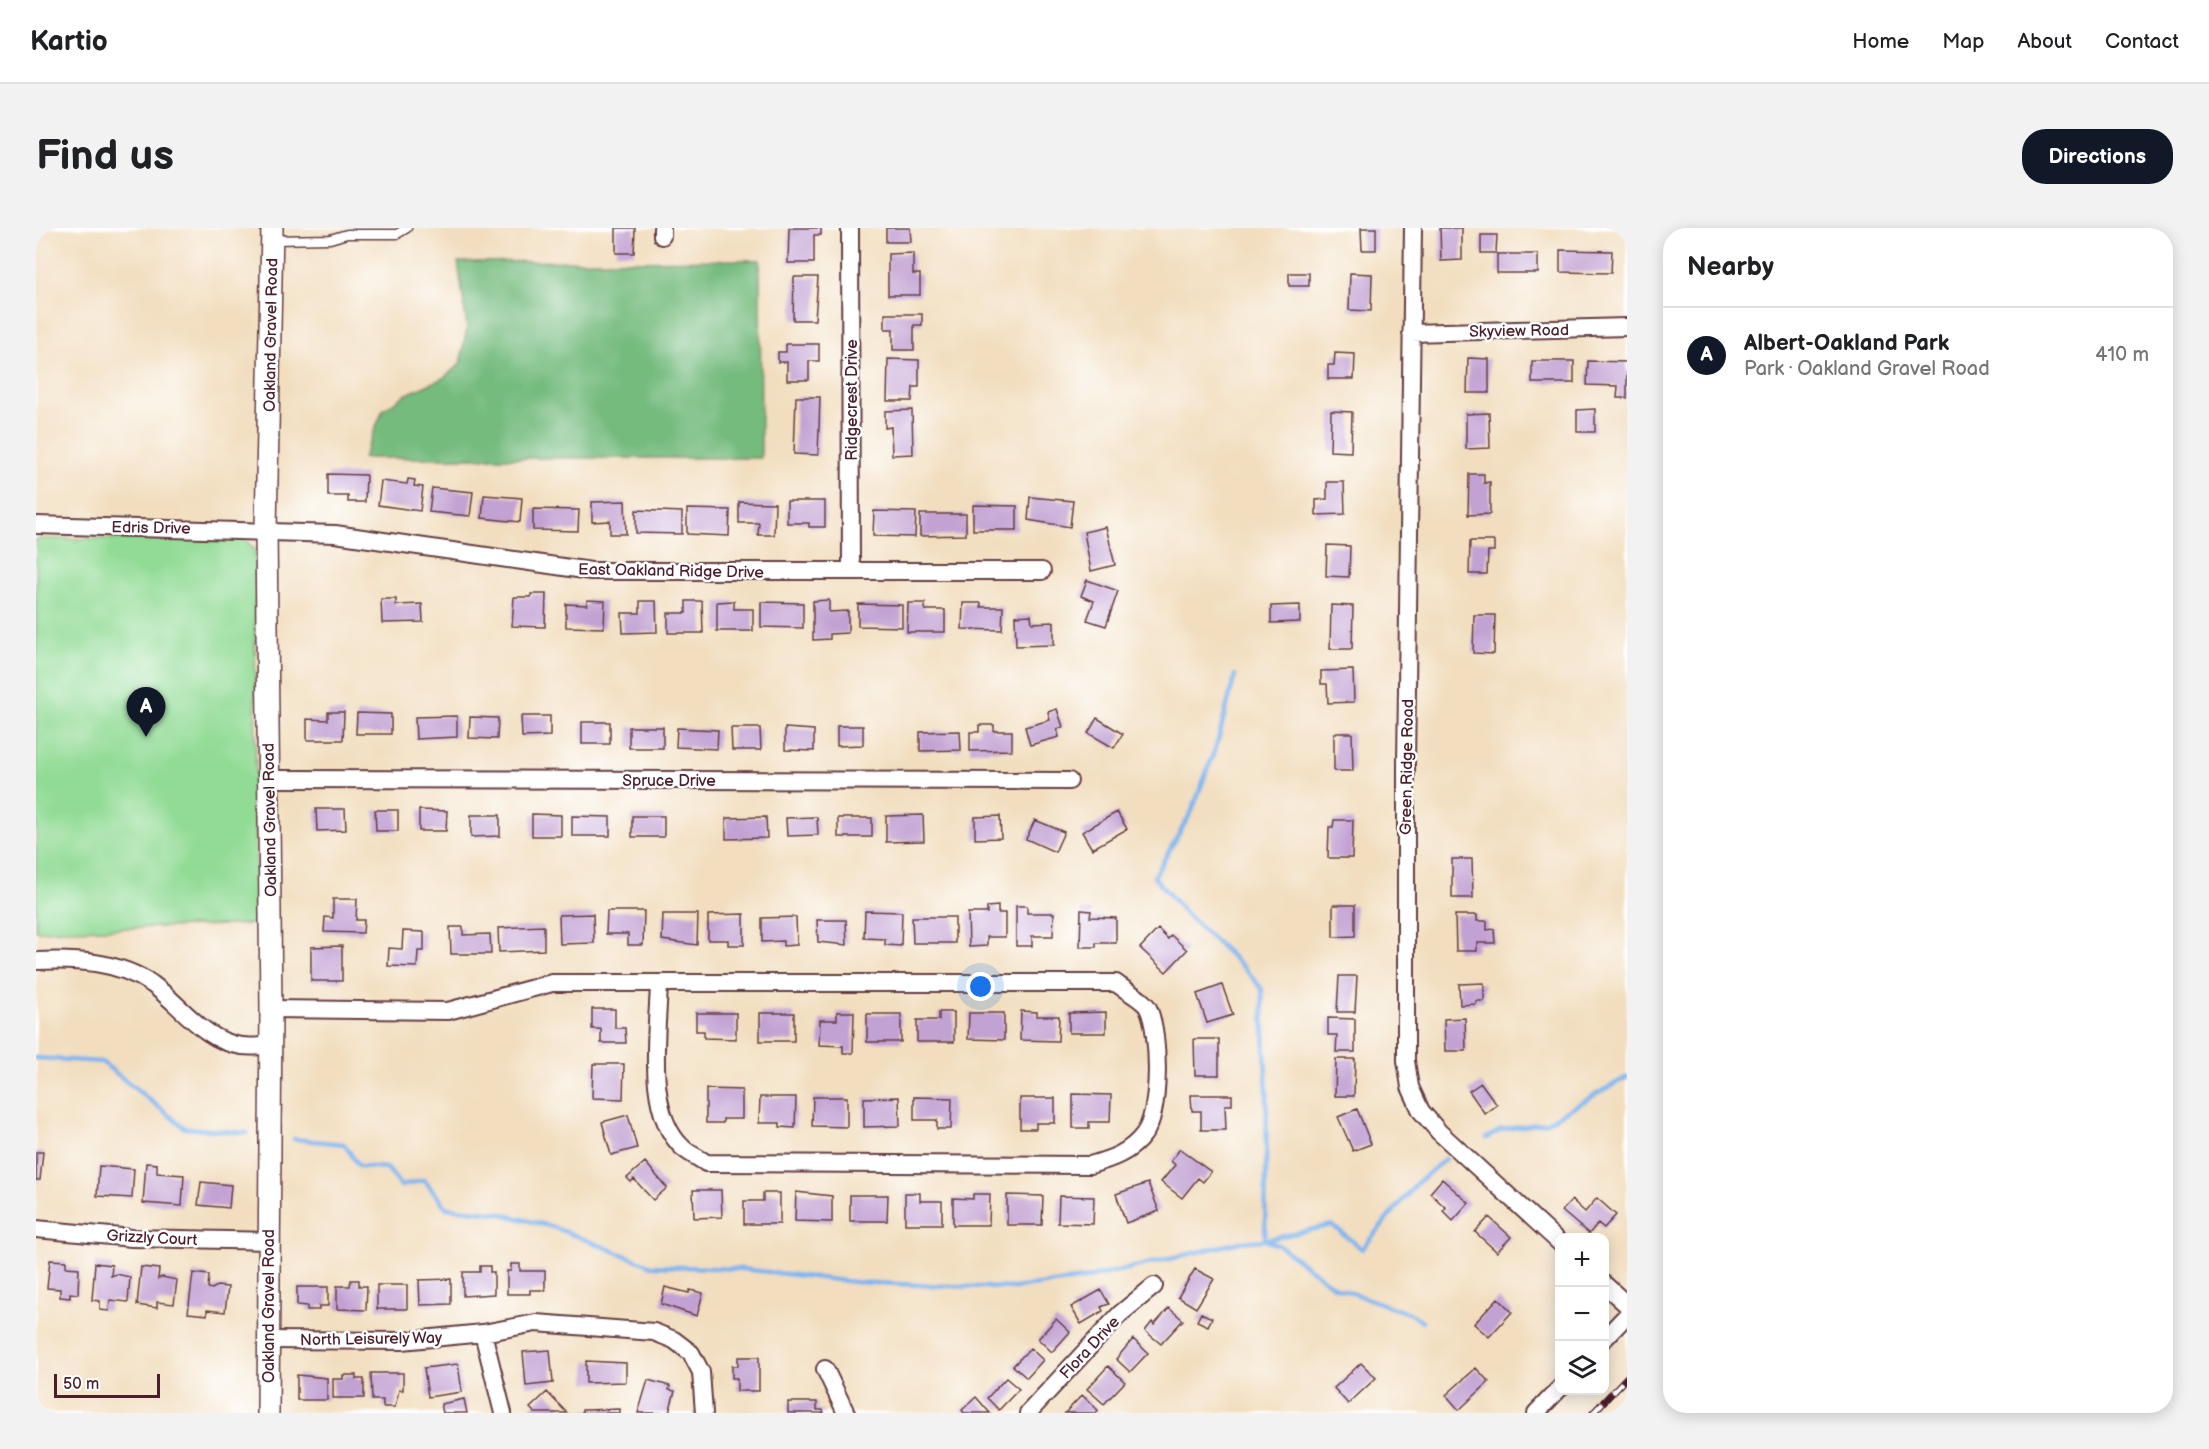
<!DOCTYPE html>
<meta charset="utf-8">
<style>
body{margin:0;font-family:"Balsamiq Sans",sans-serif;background:#f2f2f2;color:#202124}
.controls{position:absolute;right:18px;bottom:18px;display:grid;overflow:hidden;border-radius:12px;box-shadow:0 3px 15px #0003}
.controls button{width:54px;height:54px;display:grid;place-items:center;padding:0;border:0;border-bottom:2px solid #e0e0e0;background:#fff;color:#202124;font:30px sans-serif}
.scale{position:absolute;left:18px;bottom:15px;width:106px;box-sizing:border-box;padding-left:6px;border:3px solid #4a1f2b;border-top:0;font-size:16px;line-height:21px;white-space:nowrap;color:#4a1f2b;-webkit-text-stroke:4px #fff;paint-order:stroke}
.you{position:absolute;left:945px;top:759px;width:21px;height:21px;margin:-15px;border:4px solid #fff;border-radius:50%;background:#1a73e8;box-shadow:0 0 0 9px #1a73e833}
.badge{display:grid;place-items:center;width:39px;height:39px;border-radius:50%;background:#111827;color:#fff;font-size:20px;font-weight:700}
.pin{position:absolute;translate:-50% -50px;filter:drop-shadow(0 2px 3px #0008)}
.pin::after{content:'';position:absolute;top:32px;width:21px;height:18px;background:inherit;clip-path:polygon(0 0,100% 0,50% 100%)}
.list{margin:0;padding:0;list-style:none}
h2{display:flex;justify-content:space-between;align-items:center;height:78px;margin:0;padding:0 24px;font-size:26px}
h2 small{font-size:20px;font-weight:400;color:#757577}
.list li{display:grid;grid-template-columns:39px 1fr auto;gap:18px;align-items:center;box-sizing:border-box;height:96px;padding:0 24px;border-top:2px solid #e0e0e0}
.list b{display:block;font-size:22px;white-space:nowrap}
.list p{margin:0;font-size:20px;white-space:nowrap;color:#757577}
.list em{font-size:20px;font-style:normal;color:#757577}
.icon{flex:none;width:33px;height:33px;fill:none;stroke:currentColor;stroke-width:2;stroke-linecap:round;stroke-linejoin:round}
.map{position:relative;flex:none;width:1591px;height:1185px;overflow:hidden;border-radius:24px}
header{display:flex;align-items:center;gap:36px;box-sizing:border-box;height:84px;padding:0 30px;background:#fff;border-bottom:2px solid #e0e0e0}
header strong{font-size:28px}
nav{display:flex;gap:33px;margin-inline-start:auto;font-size:21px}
.intro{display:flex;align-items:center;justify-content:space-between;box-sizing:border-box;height:144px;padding:0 36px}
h1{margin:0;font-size:42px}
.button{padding:15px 27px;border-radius:24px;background:#111827;color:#fff;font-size:21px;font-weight:700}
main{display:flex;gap:36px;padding:0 36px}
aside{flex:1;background:#fff;border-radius:24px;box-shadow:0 3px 15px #0003}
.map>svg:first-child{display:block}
.green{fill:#92db95;stroke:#6e7d60;stroke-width:1.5}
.forest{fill:#75bb7e;stroke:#606d54;stroke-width:1.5}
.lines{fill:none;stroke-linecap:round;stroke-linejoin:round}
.stream{stroke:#7eb4ed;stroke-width:4.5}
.building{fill:#c2a1d3}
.service-casing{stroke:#633c41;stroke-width:11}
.minor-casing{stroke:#633c41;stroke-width:20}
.tertiary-casing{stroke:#633c41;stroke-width:24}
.service{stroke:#fff;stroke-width:8}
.minor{stroke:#fff;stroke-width:16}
.tertiary{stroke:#fff;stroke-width:21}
.rail-casing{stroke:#4a1f2b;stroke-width:7}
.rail{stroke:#fff;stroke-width:4.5;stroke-dasharray:14;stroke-linecap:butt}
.labels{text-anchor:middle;stroke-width:5;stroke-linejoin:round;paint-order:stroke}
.street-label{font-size:16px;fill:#4a1f2b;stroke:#fff}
</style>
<header>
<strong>Kartio</strong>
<nav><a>Home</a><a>Map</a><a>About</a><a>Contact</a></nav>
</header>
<div class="intro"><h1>Find us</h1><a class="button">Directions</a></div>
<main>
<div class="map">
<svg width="1591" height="1185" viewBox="0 0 1591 1185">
<rect width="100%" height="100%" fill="#fff"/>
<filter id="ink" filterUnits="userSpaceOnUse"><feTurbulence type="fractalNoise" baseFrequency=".0167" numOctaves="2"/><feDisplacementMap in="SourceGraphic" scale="12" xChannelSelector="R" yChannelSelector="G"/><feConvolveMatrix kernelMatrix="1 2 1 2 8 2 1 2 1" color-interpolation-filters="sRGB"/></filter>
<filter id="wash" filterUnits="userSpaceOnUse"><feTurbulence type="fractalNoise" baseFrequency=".008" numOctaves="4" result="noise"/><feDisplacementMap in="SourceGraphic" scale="24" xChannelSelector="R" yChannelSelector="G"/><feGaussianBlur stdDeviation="1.35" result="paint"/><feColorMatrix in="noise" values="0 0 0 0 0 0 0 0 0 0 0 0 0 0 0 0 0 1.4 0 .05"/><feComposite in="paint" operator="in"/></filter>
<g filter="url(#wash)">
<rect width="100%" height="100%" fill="#f2debf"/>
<path class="green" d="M207 310 219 322 220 696 0 703V311Z"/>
<path class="forest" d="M724 32 725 230H327L347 182 369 167 407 150 424 136 431 100 422 34Z"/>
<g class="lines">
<path class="stream" d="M1199 447 1181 516 1156 583 1118 649 1150 686 1207 739 1226 761 1231 867 1229 1012 1296 997 1326 1021 1381 955 1409 931
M0 830 66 834 149 900 211 905
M1451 910 1465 902 1511 894 1591 849
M258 911 308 916 323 938 351 940 365 958 388 952 411 980 462 985 517 999 616 1038 706 1041 818 1054 882 1057 979 1060 1048 1051 1204 1014 1229 1012 1244 1018 1297 1058 1377 1087 1386 1094"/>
</g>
<g id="blocks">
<path class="building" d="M580 0H599L598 25H580Z
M753 0H785V7H778V35H752Z
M850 0H874L875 14H850Z
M1325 0H1340V22H1326Z
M1404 0H1426V32L1405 33Z
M1445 7H1461L1460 25H1445Z
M1524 22 1576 23 1575 45 1524 44Z
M877 25V46H884V67H852V26Z
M1461 26H1502V45H1461Z
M1253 45H1273V58H1253Z
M1314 45 1336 46 1335 83 1313 82Z
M758 49H782L779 92H757Z
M849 86H886V97H878V122H857V101H849Z
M750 116H783V133H773V152H751V134H742V124H750Z
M1299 125 1319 126 1318 151H1292V137H1298Z
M1432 130 1453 131V165H1431Z
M852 131 883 132V159H877L876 173H851Z
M1496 133H1538V155H1496Z
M1552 133 1591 134V170H1581L1582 158 1551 157Z
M760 169H784L782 227 758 226Z
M1559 181V204H1541V182Z
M876 182 877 226 856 227 855 199 849 200V183Z
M1295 183 1316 184 1315 224 1294 223Z
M1453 185 1454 220 1430 221V186Z
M292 246 330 247 329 274H312V268H292Z
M1433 246H1448V255L1454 254V286L1432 287Z
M372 251 379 252 378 258 387 259 384 283 342 277 345 253 371 256Z
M1291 254H1308L1309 286 1280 287V272L1291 271Z
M396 260 437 264 434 288 393 284Z
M448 267 486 270 484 294 446 290Z
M994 269 1037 273 1034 299 992 292Z
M589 273 590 306H574V293L556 294V274Z
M751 273H789V299H773V295H751Z
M703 274 739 275 738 307H722L723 295H703Z
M937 277 981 278V302H937Z
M497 281 543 282 542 303 497 302Z
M651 281 694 282 693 308 651 306Z
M600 282 646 284V306L600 305Z
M838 283 880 284 879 309 837 308Z
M884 286H930V307L884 308Z
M1070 299 1079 337 1055 343 1048 304Z
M1434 313H1458V323H1452L1451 346H1433Z
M1291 317 1314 318 1313 349 1290 348Z
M1051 352 1082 363 1070 398 1051 392 1058 373 1045 368Z
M495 366H510L509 399 476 398 478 369H495Z
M345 371H360V377L386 376 387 394 346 395Z
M551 372 569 373 568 400 530 399V376L551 377Z
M793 372V384L812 383V405L794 406V411L777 412V373Z
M604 373H620L621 404 587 405 586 385H604Z
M650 373H666L667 405H632V385H650Z
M698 373V381H717V403H681V374Z
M725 374 767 375V400L725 399Z
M872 375H889V382H909V404H871Z
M927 375H945V379H967L966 402 926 401Z
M822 376 866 377V399L822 398Z
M1264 377V394L1235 395V378Z
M1295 377 1317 378 1316 421H1294Z
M995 387 996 395 1018 394V417L980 418 979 388Z
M1438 387H1459L1458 426 1437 425Z
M1317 442 1318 474 1292 475 1291 456H1285V443Z
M1021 481 1027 499 1021 501 1023 509 994 517 989 499 1014 492 1012 484Z
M292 484H308L307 512H271V491L292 492Z
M321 485 355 486V506H320Z
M421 488V509L380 511 379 489Z
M485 488H514V508L486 509Z
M434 489 462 490 461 511 433 510Z
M1061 490 1087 506 1078 520 1052 505Z
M546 494H574V516H546Z
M943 497H958V503H976V522L934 523V504H943Z
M801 498H827V517L801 518Z
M593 499H627V520H593Z
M641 500 682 502 681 521 640 519Z
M695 500H724L725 522H696Z
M749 500 778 502V523L749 522Z
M924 503 925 522 884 523V504Z
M1298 505H1316L1317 543H1298Z
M280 581H309L310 602 281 603Z
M339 582H362V603H340Z
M383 582 411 583 410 603H383Z
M1081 584 1091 601 1056 621 1046 604Z
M496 586 525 587V608H496Z
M435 587H464V608L435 609Z
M887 587 888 613 850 614V588Z
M536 588 574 589V608H536Z
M596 588H628V609H596Z
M964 588 965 610 939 611V589Z
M730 589 731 610 690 611V590Z
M781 589 782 607 751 608 750 590Z
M802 590H836V609H802Z
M999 592 1028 604 1019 624 990 611Z
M1298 592H1317L1316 630H1292L1293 599H1297Z
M1416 631H1436L1437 670H1416Z
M297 671H321L320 692H328L327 705 288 704 289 689 297 690Z
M1297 677H1319V708L1297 709Z
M962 678V685H969V709H951V718L933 719 932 685H951V679Z
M980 678H991V685H1018L1017 708H996V718H980Z
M1045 682 1055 683 1054 689 1080 690V715H1060V719H1044Z
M571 683H608L607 717H592V706H570Z
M829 683 866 684 865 718 849 717V711L828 710Z
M557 686 558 715 524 716 523 687Z
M627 686H662L661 717 626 712Z
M708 686V717H692V712H672V687Z
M1419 687H1441V693H1451V702L1458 701 1459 715H1441V723H1420Z
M760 689 761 717 747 718V713L726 714V690Z
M876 689H919V715H877Z
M781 692H810L811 717 782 714Z
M508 698V722L463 724 462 700Z
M414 699H427V707L454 706 455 726H415Z
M1122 701 1132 711 1135 707 1151 722 1130 744 1104 720Z
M367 703 388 704V723H382L381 739 352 738 353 720 366 721Z
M306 718V753H275V719Z
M1303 748H1321L1319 784H1301Z
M1448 755V773H1440V776L1424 777 1423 756Z
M1186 757 1197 787 1171 795 1161 766Z
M556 781H579V800H589L590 815H565V801H556Z
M985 783 1001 784V788H1023L1022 813 984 812Z
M801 784H818L817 825H807V818L783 817 784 792H801Z
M903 784H918V814H881V792H903Z
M1070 784V805H1033V785Z
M660 785H700V811L668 810V803H660Z
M724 785H758V813H724Z
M933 785H968V812L932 811Z
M831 786H865V814H831Z
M1292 790 1319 791V824H1300L1301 807H1292Z
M1429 790 1430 823H1409L1408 791Z
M1158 811H1183V847H1159Z
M1300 831H1319L1318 868H1299Z
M557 836H588L587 871 556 870Z
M1445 855 1461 877 1449 886 1433 863Z
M670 861 706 862V891H687V895H670Z
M1037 866 1075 867 1074 894H1053V900H1037Z
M1155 867H1196V877H1189L1190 902H1165V883H1156Z
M724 869H760L759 900 744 899V895H723Z
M777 869H811V899L776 898Z
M863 869 864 898 828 899V870Z
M878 869 916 870 915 901H901V892H878Z
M984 870H1019V895H1000V901H984Z
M1321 881 1335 916 1317 923 1302 889Z
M592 887 601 920 575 927 566 894Z
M1144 921 1175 944 1167 954 1162 950 1146 970 1125 954 1139 937 1135 933Z
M0 924H7L4 952H0Z
M609 934 631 960 617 972 598 951 595 954 591 950Z
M110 935 121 936V945L148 947 146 978 107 975Z
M63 938 98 941 96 970 61 968Z
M1406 951 1433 975 1417 993 1407 983 1410 980 1394 965Z
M165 954 195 957 193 980 162 977Z
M1112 955 1123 983 1090 995 1080 966Z
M657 962H685L686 989 658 990Z
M760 964 796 968V994L759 993Z
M727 965H744V996H708V973H727Z
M869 965H884V973H906V996H869Z
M937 966H954L953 997H917V970L937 971Z
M814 967H852L851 993H814Z
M971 967 1007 968 1006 997H971Z
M1023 968 1058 969 1057 996 1022 995Z
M1561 970 1580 987 1568 1000 1562 995 1553 1006 1526 983 1536 972 1549 984Z
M1453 989 1475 1009 1461 1024 1439 1004Z
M14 1032 30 1033V1039L43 1040 42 1066 34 1065V1070L24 1069V1061L11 1060Z
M59 1035 76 1037 75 1048 80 1046 94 1049 92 1074 74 1072 73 1083 64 1082V1073L56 1072Z
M475 1036H484V1043H509V1062H494V1066H471V1043H475Z
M444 1038H454V1044H458V1066L427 1068V1044H444Z
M105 1039 123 1041 122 1051 126 1049 141 1052 138 1076 121 1074V1080L101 1077Z
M1159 1041 1178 1051 1160 1080 1142 1069Z
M157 1045 173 1047 172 1060 176 1061 181 1058 192 1059 189 1084 171 1082V1087L152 1085Z
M415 1051V1076L384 1077 383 1052Z
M315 1052H323V1058H331L330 1082 301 1081V1058H314Z
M341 1057H371V1081H341Z
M261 1059H292V1078H283V1082H271V1078L261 1077Z
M629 1059 653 1065 654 1062 667 1065 661 1088 625 1076Z
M1065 1062 1073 1076 1065 1079 1067 1083 1045 1096 1035 1079Z
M1462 1070 1476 1084 1453 1109 1438 1096Z
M1133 1080 1147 1092 1125 1116 1109 1103 1116 1094 1118 1097Z
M1165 1085 1176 1090 1172 1098 1161 1093Z
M1020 1091 1034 1104 1016 1124 1002 1111Z
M1097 1111 1112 1125 1094 1144 1080 1131Z
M994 1120 1007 1132 991 1150 977 1138Z
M514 1122 517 1155 490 1158 487 1124Z
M702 1129H723V1163H701V1150H696V1138H702Z
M550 1133 590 1135V1154L550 1155Z
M1325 1135 1340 1150 1312 1176 1298 1160Z
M422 1136 426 1164 392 1169 388 1140Z
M1072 1138 1089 1154 1068 1176 1051 1161Z
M1440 1140 1453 1154 1423 1182 1410 1167Z
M335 1145H367V1162H363L359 1179H347V1172H336Z
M261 1147 291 1150V1172H261Z
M307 1147H320V1151H328V1170H297V1151H307Z
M970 1150 983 1161 963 1182 951 1170Z
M612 1152 634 1158 633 1162 639 1163 633 1185H602Z
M511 1164 531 1185H499L494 1180Z
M1046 1167 1062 1182 1060 1185H1029Z
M940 1169 954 1185H928L926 1182Z
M428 1171 431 1185H407L405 1176Z
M752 1174H781V1182H787L788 1185H752Z
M584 1181V1185H546V1182Z"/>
</g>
</g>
<g filter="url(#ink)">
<use href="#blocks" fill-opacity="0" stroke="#633c41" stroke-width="1.5"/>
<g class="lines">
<defs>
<path id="service" d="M236 12 294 11 311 6H361L371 0"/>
<path id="minor" d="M814 0 815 343
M1377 0 1370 536V833L1374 859 1385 883 1403 904 1524 1015
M626 8V0
M1375 105 1591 99
M0 297 299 306 555 343H1006
M233 551 1033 553
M0 733C39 731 82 733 116 756 144 776 169 814 206 818 214 819 224 818 233 818
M235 781 412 783 516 755H1080C1088 762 1107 771 1112 780 1124 805 1125 884 1108 906 1094 925 1075 931 1054 937L670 935C663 930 654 926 647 920 608 884 622 803 623 755
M0 1001 96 1010 233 1013
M1568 1056 1591 1077
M447 1105 467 1185
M1568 1111 1591 1087
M232 1112 366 1113 447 1105 500 1095 618 1104 638 1112 655 1125 665 1144 668 1185
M789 1141 810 1185
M992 1185 1084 1086 1118 1058
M1500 1185 1524 1160"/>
<path id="tertiary" d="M232 1185 235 781 230 302 236 0"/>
</defs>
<use href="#service" class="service-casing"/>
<use href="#minor" class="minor-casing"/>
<use href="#tertiary" class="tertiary-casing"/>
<use href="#service" class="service"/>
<use href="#minor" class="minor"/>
<use href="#tertiary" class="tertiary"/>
<defs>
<path id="rail" d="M1557 1185 1591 1149"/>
</defs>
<use href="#rail" class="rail-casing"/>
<use href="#rail" class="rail"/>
</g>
</g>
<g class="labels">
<g class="street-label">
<text transform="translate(1483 102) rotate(-1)" y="6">Skyview Road</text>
<text transform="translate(234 107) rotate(-89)" y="6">Oakland Gravel Road</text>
<text transform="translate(815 172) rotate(-90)" y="6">Ridgecrest Drive</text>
<text transform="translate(115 299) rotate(1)" y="6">Edris Drive</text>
<text transform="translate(635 342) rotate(1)" y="6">East Oakland Ridge Drive</text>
<text transform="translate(1370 539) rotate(-89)" y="6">Green Ridge Road</text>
<text x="633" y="558">Spruce Drive</text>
<text transform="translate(233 592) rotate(-91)" y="6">Oakland Gravel Road</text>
<text transform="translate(116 1009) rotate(3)" y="6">Grizzly Court</text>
<text transform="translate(232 1078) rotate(-90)" y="6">Oakland Gravel Road</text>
<text transform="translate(335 1110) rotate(-1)" y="6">North Leisurely Way</text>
<text transform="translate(1053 1119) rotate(-47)" y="6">Flora Drive</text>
</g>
</g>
</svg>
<div class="controls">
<button>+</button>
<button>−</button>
<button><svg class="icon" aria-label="layers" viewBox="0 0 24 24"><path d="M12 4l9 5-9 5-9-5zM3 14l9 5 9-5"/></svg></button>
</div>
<div class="scale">50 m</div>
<div class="you"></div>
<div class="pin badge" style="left:110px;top:509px">A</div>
</div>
<aside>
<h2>Nearby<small></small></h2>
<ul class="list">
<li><span class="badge">A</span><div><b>Albert-Oakland Park</b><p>Park · Oakland Gravel Road</p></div><em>410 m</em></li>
</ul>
</aside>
</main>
